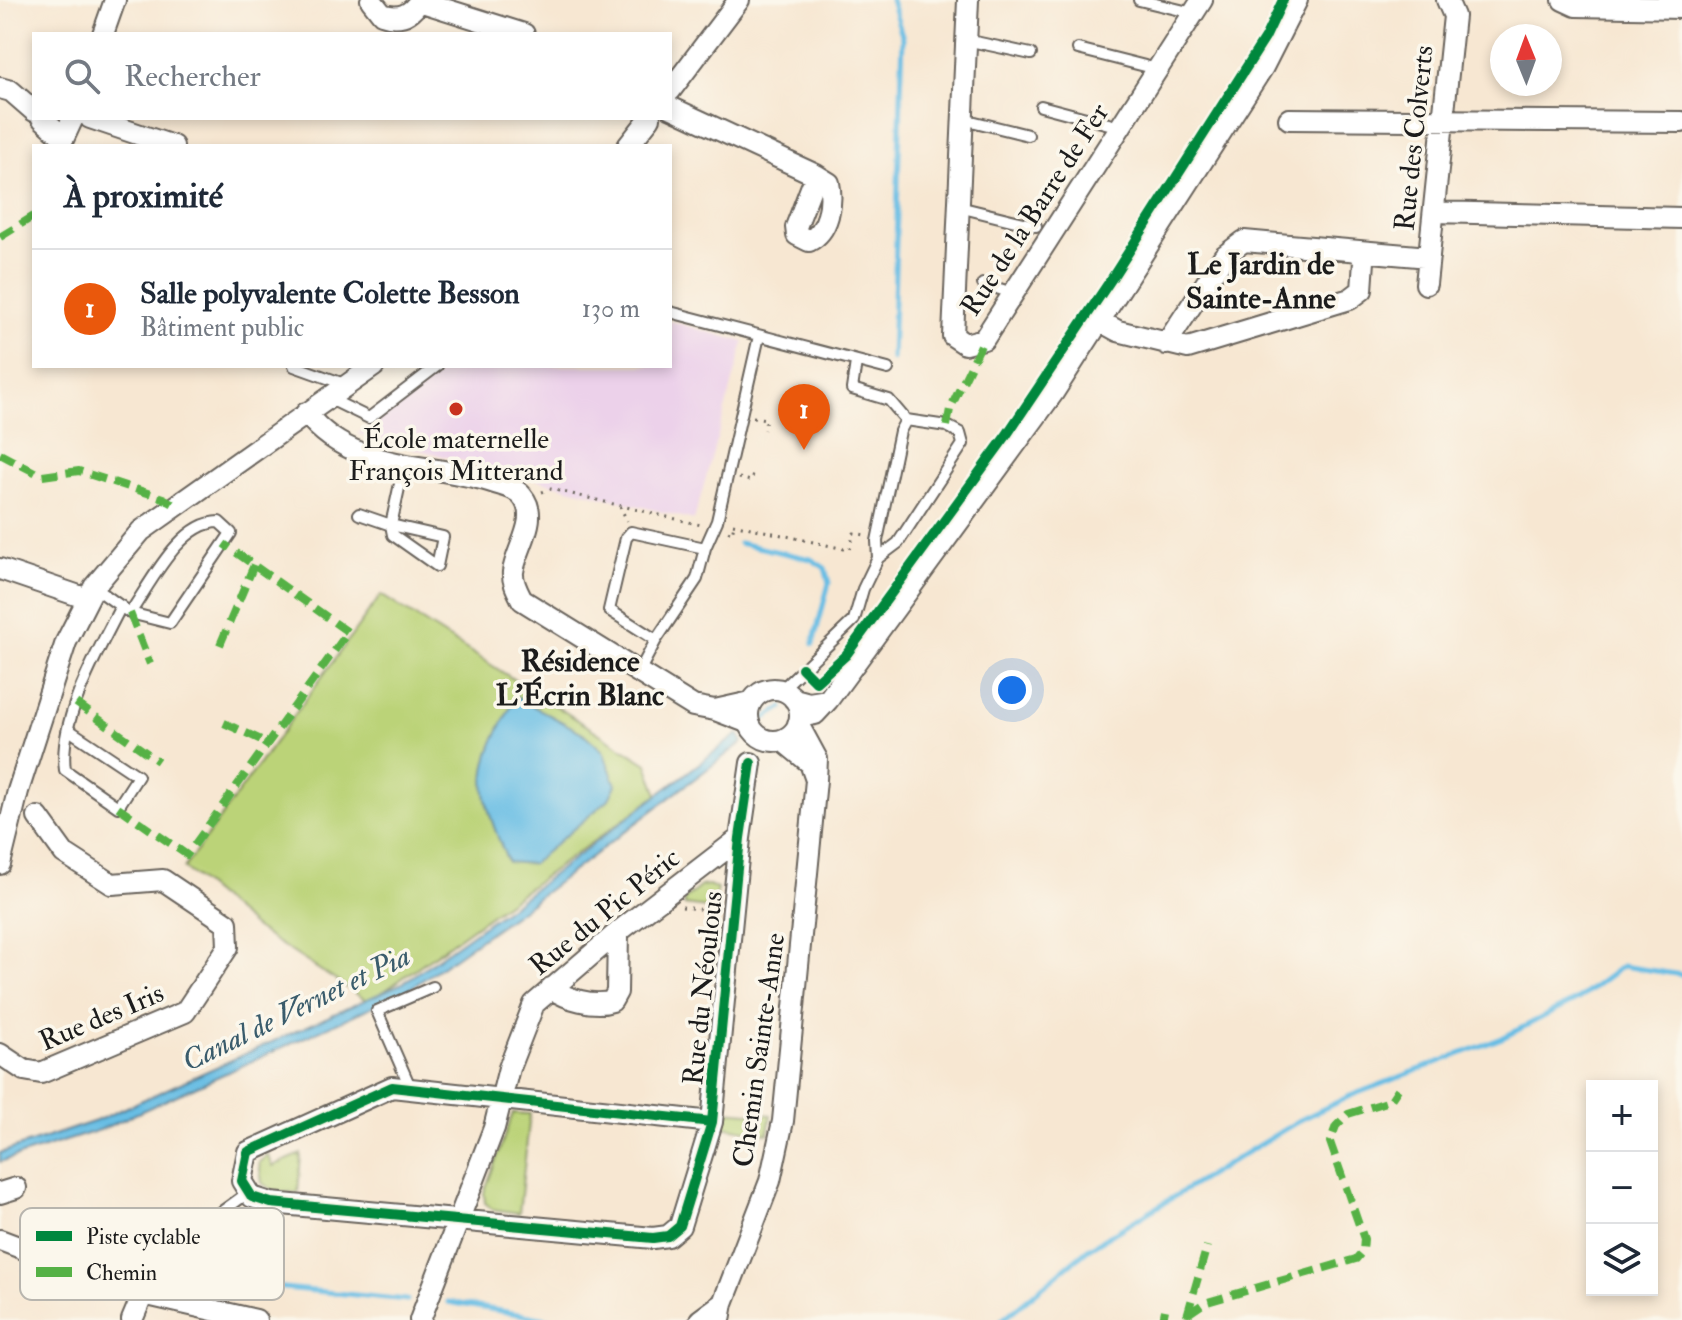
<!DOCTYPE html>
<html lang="fr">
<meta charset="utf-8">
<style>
body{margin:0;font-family:"IM FELL Double Pica",serif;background:#f2f2f3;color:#1f2937}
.controls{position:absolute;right:24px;bottom:24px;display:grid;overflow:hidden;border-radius:0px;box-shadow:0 4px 12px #0003}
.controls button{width:72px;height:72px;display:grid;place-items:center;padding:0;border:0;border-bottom:2px solid #e0e1e3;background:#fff;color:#1f2937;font:40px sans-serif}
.compass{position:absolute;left:1490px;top:24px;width:72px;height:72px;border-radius:50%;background:#fff;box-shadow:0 4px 12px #0003;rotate:359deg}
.you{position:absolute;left:1012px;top:690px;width:28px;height:28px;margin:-20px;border:6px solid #fff;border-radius:50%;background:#1a73e8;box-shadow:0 0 0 12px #1a73e833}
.badge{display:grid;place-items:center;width:52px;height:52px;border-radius:50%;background:#ea580c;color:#fff;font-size:26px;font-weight:700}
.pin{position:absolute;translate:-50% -66px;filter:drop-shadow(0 2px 4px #0008)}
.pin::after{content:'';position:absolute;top:42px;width:28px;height:24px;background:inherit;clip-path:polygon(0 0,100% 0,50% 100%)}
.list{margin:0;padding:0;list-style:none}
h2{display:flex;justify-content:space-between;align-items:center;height:104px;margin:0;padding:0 32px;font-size:34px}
h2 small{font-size:26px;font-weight:400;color:#747a83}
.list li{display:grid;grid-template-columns:52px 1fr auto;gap:24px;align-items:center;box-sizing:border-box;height:120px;padding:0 32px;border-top:2px solid #e0e1e3}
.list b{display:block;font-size:30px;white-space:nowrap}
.list p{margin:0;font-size:26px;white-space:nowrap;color:#747a83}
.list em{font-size:26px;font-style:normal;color:#747a83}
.icon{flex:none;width:44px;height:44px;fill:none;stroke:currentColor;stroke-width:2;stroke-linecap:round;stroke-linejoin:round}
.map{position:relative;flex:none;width:1682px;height:1320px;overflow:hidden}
.search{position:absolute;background:#fff;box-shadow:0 4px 12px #0003;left:32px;top:32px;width:640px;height:88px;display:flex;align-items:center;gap:20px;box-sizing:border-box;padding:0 28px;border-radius:0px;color:#747a83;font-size:30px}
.panel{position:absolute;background:#fff;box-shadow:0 4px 12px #0003;left:32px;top:144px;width:640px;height:224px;border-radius:0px}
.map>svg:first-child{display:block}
.built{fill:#ecd1ea}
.green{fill:#bbd378;stroke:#6c784a;stroke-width:2}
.water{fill:#67bde4;stroke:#426c80;stroke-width:2}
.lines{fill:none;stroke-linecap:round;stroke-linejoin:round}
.stream{stroke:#67bde4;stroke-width:5}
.lane-casing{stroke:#69635c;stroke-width:14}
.street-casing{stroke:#69635c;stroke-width:24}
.path{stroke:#69635c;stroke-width:3;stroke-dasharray:2 6;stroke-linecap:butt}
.lane{stroke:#fff;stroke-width:10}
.street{stroke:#fff;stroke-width:20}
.quiet{stroke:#55b145;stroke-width:8;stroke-dasharray:16 8;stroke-linecap:butt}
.cycleway-casing{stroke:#fbf7ec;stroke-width:15}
.cycleway{stroke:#00873e;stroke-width:10}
.poi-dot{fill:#c8321e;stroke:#fbf7ec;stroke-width:3}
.labels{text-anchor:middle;stroke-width:7;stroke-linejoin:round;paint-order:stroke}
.street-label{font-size:28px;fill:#1c1c1c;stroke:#fbf7ec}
.poi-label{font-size:28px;fill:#1c1c1c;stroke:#fbf7ec}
.neighbourhood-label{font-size:30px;font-weight:bold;fill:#1c1c1c;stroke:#fbf7ec}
.water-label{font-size:30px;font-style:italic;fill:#3a5c6c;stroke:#fbf7ec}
.key{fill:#fbf7ec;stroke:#b8b5ae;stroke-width:2}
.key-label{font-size:22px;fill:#1c1c1c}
</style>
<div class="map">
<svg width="1682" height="1320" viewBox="0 0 1682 1320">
<rect width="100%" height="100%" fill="#fbf7ec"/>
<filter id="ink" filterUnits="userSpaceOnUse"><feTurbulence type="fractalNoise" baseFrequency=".0125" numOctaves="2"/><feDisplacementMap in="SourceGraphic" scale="16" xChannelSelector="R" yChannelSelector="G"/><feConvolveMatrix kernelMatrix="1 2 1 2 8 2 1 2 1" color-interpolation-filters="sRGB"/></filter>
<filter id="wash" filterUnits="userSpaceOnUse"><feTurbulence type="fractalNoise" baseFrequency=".006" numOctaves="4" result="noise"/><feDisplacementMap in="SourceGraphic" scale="32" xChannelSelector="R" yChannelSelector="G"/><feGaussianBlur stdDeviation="1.8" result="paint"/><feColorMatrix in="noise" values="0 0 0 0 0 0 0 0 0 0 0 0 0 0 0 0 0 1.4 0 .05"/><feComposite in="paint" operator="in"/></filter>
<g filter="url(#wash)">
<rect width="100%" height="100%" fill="#f7e7d2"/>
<path class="built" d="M670 321 744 342 694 520 357 434 450 366H670Z"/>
<path class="green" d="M381 595 647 764 658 795 369 1002 255 928 184 868Z
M709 885 717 889 715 909 684 905V900L701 886Z
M724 1111 771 1115 768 1134 722 1126Z
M513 1113 530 1114 519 1213 492 1209 485 1203 484 1193Z
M301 1154 298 1193 272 1190 262 1183 259 1163 268 1155 273 1166Z"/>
<path class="water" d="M516 697 583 733 603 751 616 785 609 799 532 864 508 862C475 783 475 772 516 697Z
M738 734 743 742 520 911 407 991 100 1130 0 1162V1153L96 1121 403 983 514 904Z"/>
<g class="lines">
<path class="stream" d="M891 0 903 38 892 359
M739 543 811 559 825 568 829 583 813 644
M766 718 782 708
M202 1280 407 1300
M448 1302 553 1320
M1002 1320 1088 1249 1300 1120 1350 1096 1502 1038 1578 999 1622 966 1682 975"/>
</g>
</g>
<g filter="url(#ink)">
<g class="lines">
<defs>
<path id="lane" d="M1139 0 1193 13
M966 40 1031 54
M1078 49 1157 69
M1041 106 1120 127
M963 119 1028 135
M959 207 1036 226
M983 284 1013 293
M670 312 888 369
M856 362 852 389 889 400 906 420 900 431 877 541 878 558 898 543 963 444 960 433 947 426 906 420
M294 366 347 385
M330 399 369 418 437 366
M359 514 391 525 404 465
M391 525 443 537 437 566 393 535Z
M705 548 717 521 759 336
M94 587 130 613 170 623 231 533 219 522C180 522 151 583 130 613
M639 672 656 640 697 579 705 548 631 532 626 538 609 610 656 640
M781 690 854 620 863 589 878 558
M69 730 138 776 118 807 65 770C58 719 98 652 121 606
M411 1089 377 1011 433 987
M202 1226 249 1192"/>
<path id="street" d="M371 0 382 14C399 20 411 15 420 0
M968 0 953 336 965 344 984 339 1202 0
M1563 0 1576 6 1682 8
M419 1 524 34
M103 34 115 0
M0 88 11 91 34 111
M670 91 739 0
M670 107 816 175 829 183C833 203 829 231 809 241L797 235 796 227 816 175
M42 118 63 137
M90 118 173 146
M1289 119 1682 122
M60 146 73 118
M628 146 650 118
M1434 212 1682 218
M1426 284 1454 16 1447 0
M1098 320 1118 331 1188 348 1350 299 1362 290 1364 261 1359 252
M1166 344 1224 256 1244 241 1429 257
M306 413C352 473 429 461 495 483 504 486 516 488 522 496 541 518 516 548 513 572 512 582 518 592 522 600L693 706 715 710
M0 569 85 598
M748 715a26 26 0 1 1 52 0a26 26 0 1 1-52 0Z
M794 699 809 703 828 700 815 714 800 717
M828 700 1053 393 1263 67 1297 0
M749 723 715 710 751 702
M782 740 810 763 816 780 817 759 798 724
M0 864 18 791 66 642 94 587 141 531 374 366
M551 988C566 999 594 1007 612 1001L617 992 618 932
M0 1054 24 1070 41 1073 185 1012 228 947 227 923 163 880 112 884 64 853 38 817
M712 1122 392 1087 248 1152 242 1181 252 1197 271 1203 653 1238 668 1236 680 1226 712 1122 740 838 751 763
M0 1193 16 1188
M0 1240 143 1294 256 1320
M132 1320 143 1294
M420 1320 494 1128 509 1068 534 1004 618 932 740 838
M700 1320 723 1303
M720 1320 723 1303 770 1181 783 1121 816 780"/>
</defs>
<use href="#lane" class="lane-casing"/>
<use href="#street" class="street-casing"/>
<path class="path" d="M753 417 766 419 764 430
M739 478 751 481 754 471
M542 492 551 489 701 525
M620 506 627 521
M733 524 849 550 854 533 865 535
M728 531 732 533 734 525
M682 907 714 911"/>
<use href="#lane" class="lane"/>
<use href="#street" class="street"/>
<path class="quiet" d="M0 237 34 216
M947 426 950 409 984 339
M0 454 42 476 79 471 163 498 177 506
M130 613 150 664
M220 645 254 565
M76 703 158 761
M224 723 268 743
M118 807 187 855 348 632 224 544
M1188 1314 1204 1303 1356 1259 1363 1251 1364 1239 1330 1142 1336 1126 1348 1114 1390 1101 1398 1089
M1187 1316 1207 1246
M1163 1320 1165 1310"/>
<defs>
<path id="cycleway" d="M802 668 816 682 846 655 1006 436 1112 278 1265 38 1283 0
M712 1122 392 1087 248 1152 242 1181 252 1197 271 1203 653 1238 668 1236 680 1226 712 1122 740 838 751 763"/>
</defs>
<use href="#cycleway" class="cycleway-casing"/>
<use href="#cycleway" class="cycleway"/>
</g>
</g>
<circle class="poi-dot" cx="456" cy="409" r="8"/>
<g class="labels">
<g class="street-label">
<text transform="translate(1413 138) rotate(-84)" y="10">Rue des Colverts</text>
<text transform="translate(1034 209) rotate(-57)" y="10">Rue de la Barre de Fer</text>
<text transform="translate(604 911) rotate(-39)" y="10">Rue du Pic Péric</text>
<text transform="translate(702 988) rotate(-84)" y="10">Rue du Néoulous</text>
<text transform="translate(101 1016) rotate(-23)" y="10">Rue des Iris</text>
<text transform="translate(758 1050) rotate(-82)" y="10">Chemin Sainte-Anne</text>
</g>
<g class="poi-label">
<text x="456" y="448">École maternelle<tspan x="456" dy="32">François Mitterand</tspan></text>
</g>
<g class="neighbourhood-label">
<text x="1261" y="274">Le Jardin de<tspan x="1261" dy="34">Sainte-Anne</tspan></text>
<text x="580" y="671">Résidence<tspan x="580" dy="34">L'Écrin Blanc</tspan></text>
</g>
<g class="water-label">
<text transform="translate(296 1008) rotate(-26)" y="10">Canal de Vernet et Pia</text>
</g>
</g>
<rect x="20" y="1208" width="264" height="92" rx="12" class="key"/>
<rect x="36" y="1231" width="36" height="10" fill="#00873e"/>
<rect x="36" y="1267" width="36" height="10" fill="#55b145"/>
<g class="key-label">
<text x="86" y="1244">Piste cyclable</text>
<text x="86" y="1280">Chemin</text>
</g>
</svg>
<div class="controls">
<button>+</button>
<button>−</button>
<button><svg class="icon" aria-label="layers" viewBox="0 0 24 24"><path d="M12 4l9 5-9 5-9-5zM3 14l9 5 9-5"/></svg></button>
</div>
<svg class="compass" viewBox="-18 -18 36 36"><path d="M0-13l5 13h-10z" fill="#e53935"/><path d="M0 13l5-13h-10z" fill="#747a83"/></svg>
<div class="you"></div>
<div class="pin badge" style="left:804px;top:450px">1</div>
<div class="search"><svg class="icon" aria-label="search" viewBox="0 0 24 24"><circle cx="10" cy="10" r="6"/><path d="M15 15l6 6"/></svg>Rechercher</div>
<section class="panel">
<h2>À proximité<small></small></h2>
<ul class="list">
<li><span class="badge">1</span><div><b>Salle polyvalente Colette Besson</b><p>Bâtiment public</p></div><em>130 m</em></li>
</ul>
</section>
</div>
